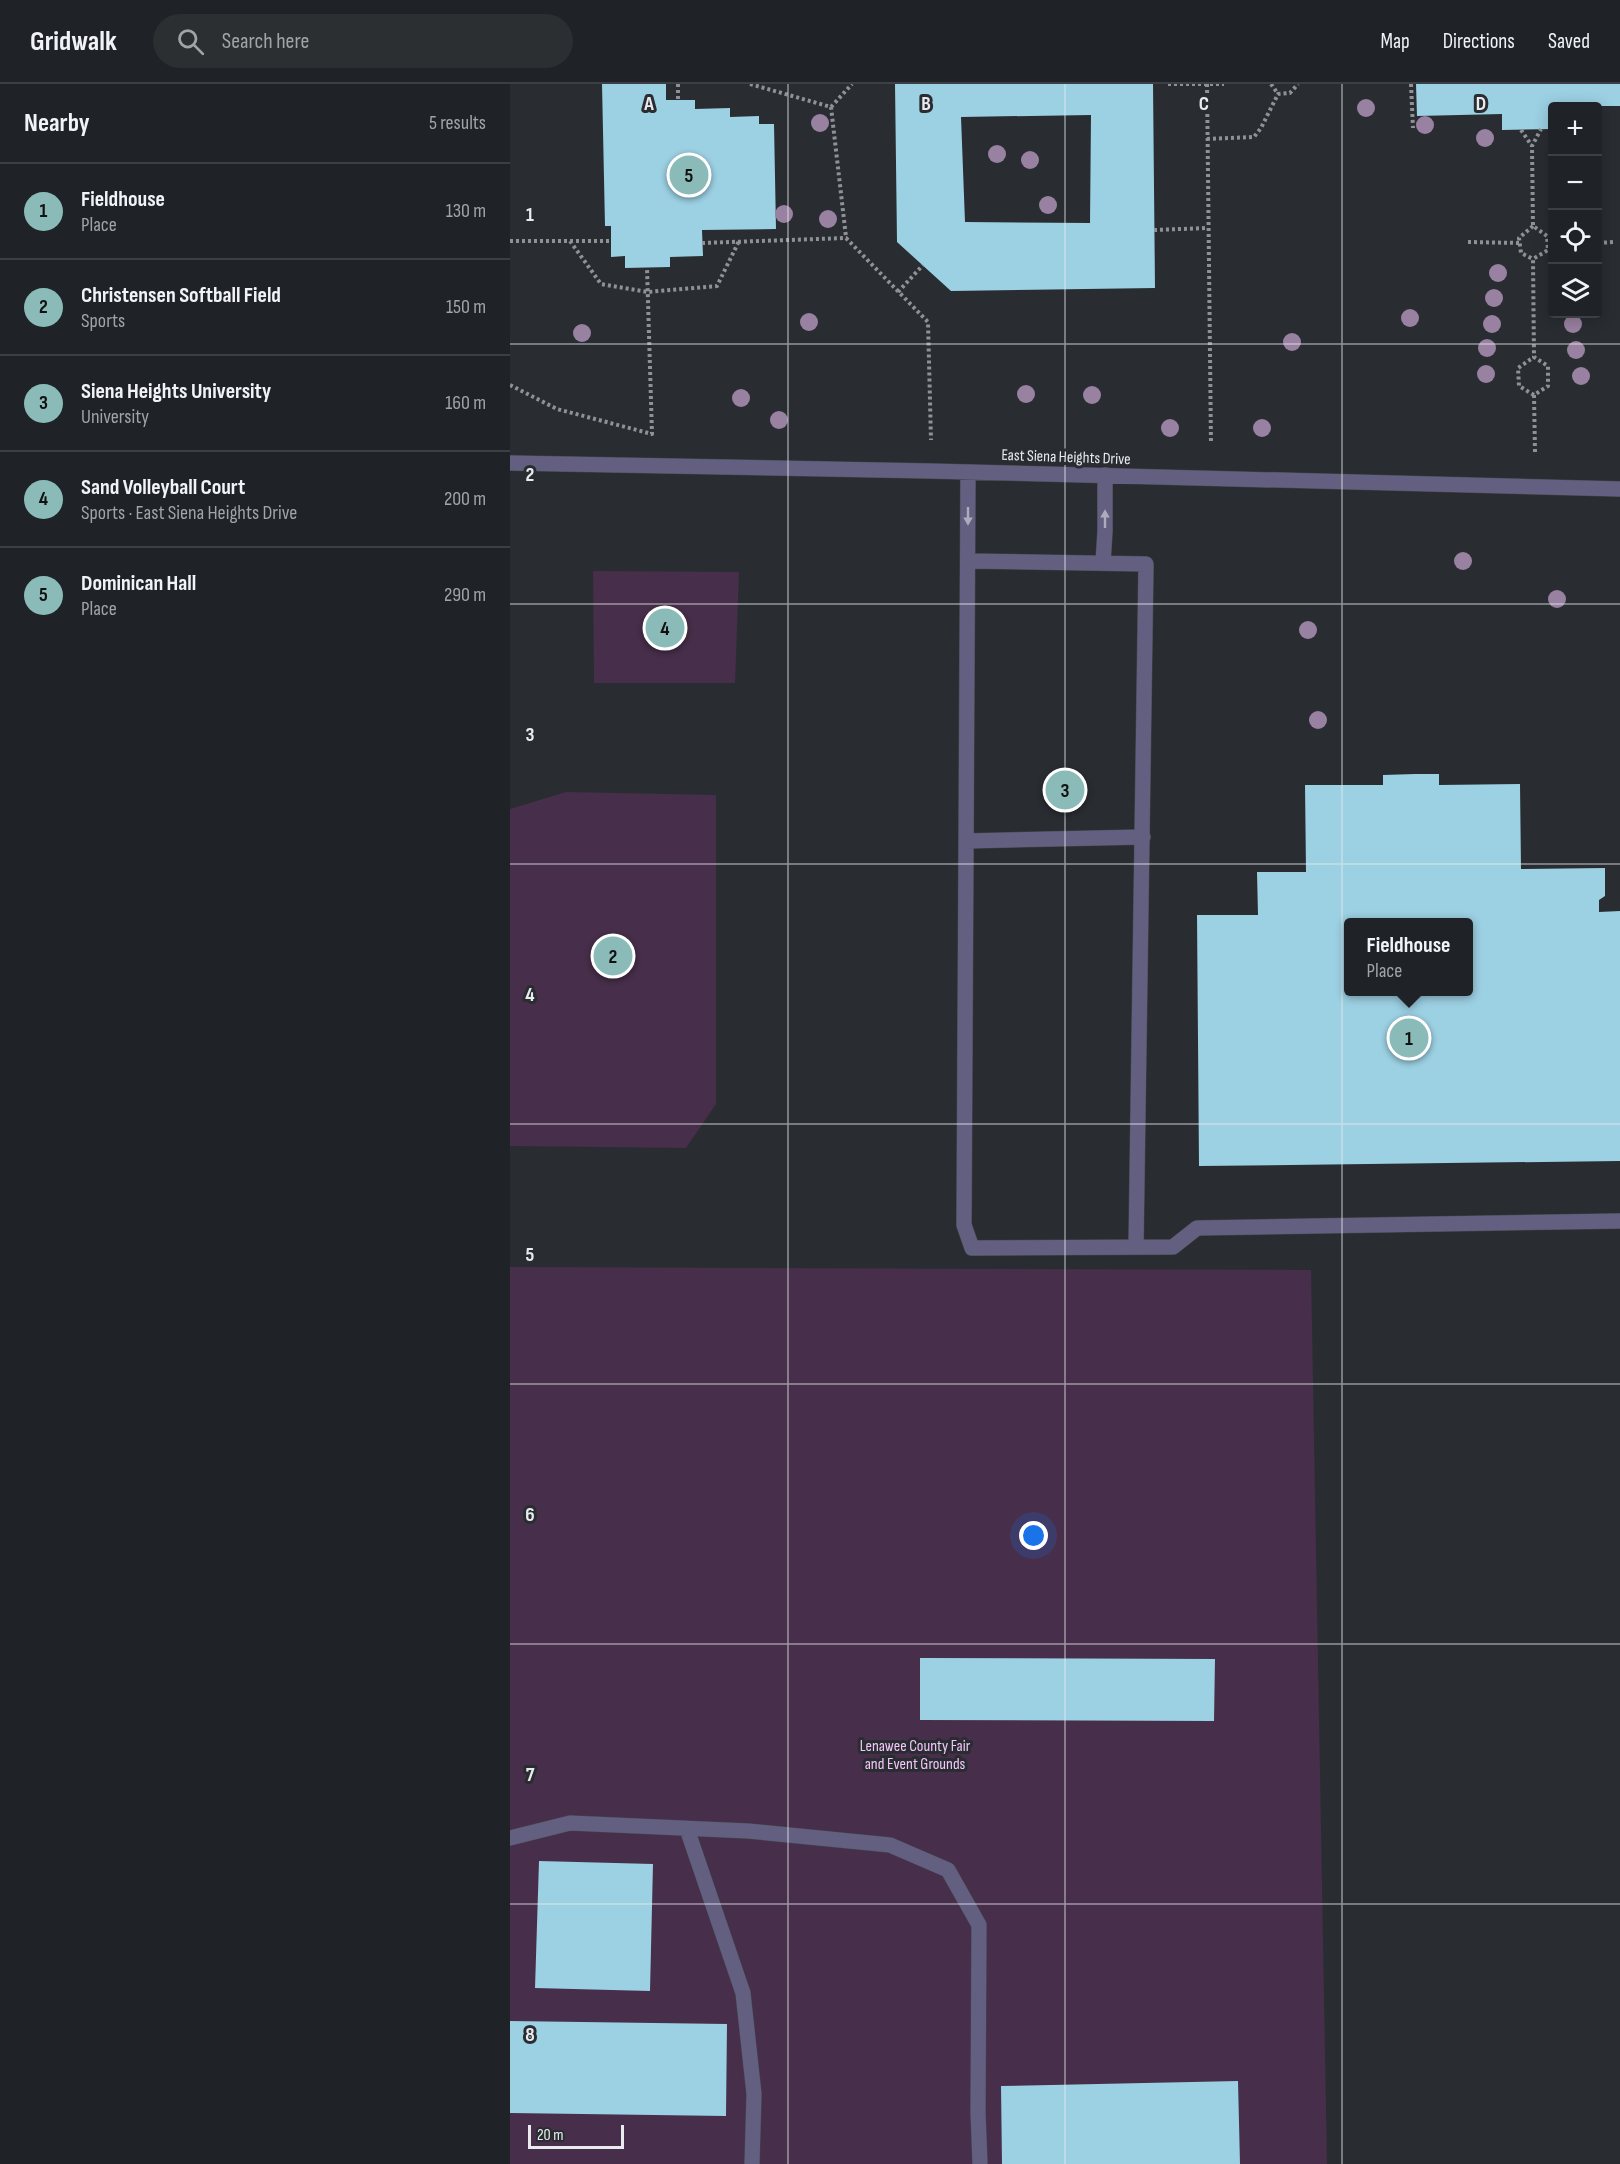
<!DOCTYPE html>
<meta charset="utf-8">
<style>
body{margin:0;font-family:"Sofia Sans Condensed",sans-serif;background:#2c2f32;color:#f1f3f6}
.controls{position:absolute;right:18px;top:18px;display:grid;overflow:hidden;border-radius:6px;box-shadow:0 3px 15px #0003}
.controls button{width:54px;height:54px;display:grid;place-items:center;padding:0;border:0;border-bottom:2px solid #3c3f43;background:#1f2226;color:#f1f3f6;font:30px sans-serif}
.scale{position:absolute;left:18px;bottom:15px;width:96px;box-sizing:border-box;padding-left:6px;border:3px solid #e9ebee;border-top:0;font-size:16px;line-height:21px;white-space:nowrap;color:#e9ebee;-webkit-text-stroke:4px #292d32;paint-order:stroke}
.you{position:absolute;left:524px;top:1452px;width:21px;height:21px;margin:-15px;border:4px solid #fff;border-radius:50%;background:#1a73e8;box-shadow:0 0 0 9px #1a73e833}
.badge{display:grid;place-items:center;width:39px;height:39px;border-radius:50%;background:#8bbbb9;color:#111;font-size:20px;font-weight:700}
.pin{position:absolute;translate:-50% -50%;border:3px solid #fff;box-shadow:0 2px 6px #0006}
.popup{position:absolute;left:834px;top:834px;width:129px;height:78px;box-sizing:border-box;display:grid;place-content:center;border-radius:6px;background:#1f2226;filter:drop-shadow(0 2px 4px #0005);font-size:20px;white-space:nowrap;color:#a1a4a7}
.popup b{font-size:22px;color:#f1f3f6}
.popup::after{content:'';position:absolute;left:50%;top:100%;margin-left:-12px;border:12px solid transparent;border-top-color:#1f2226}
.list{margin:0;padding:0;list-style:none}
h2{display:flex;justify-content:space-between;align-items:center;height:78px;margin:0;padding:0 24px;font-size:26px}
h2 small{font-size:20px;font-weight:400;color:#a1a4a7}
.list li{display:grid;grid-template-columns:39px 1fr auto;gap:18px;align-items:center;box-sizing:border-box;height:96px;padding:0 24px;border-top:2px solid #3c3f43}
.list b{display:block;font-size:22px;white-space:nowrap}
.list p{margin:0;font-size:20px;white-space:nowrap;color:#a1a4a7}
.list em{font-size:20px;font-style:normal;color:#a1a4a7}
.icon{flex:none;width:33px;height:33px;fill:none;stroke:currentColor;stroke-width:2;stroke-linecap:round;stroke-linejoin:round}
.map{position:relative;flex:none;width:1110px;height:2080px;overflow:hidden}
header{display:flex;align-items:center;gap:36px;box-sizing:border-box;height:84px;padding:0 30px;background:#1f2226;border-bottom:2px solid #3c3f43}
header strong{font-size:28px}
nav{display:flex;gap:33px;margin-inline-start:auto;font-size:21px}
.search{width:420px;height:54px;background:#2c2f32;display:flex;align-items:center;gap:15px;box-sizing:border-box;padding:0 21px;border-radius:33px;color:#a1a4a7;font-size:22px}
main{display:flex}
aside{flex:1;background:#1f2226}
.map>svg:first-child{display:block}
.green{fill:#472e4a}
.building{fill:#9cd0e3;fill-rule:evenodd}
.lines{fill:none;stroke-linecap:round;stroke-linejoin:round}
.minor-casing{stroke:#44484c;stroke-width:16}
.path{stroke:#8e9195;stroke-width:4;stroke-dasharray:3 3;stroke-linecap:butt}
.minor{stroke:#635f81;stroke-width:15}
.tree{fill:#9981a1}
.oneway{fill:#adacbd}
.grid{fill:none;stroke:#e9ebee;stroke-width:1.5;stroke-opacity:0.55}
.labels{text-anchor:middle;stroke-width:6;stroke-linejoin:round;paint-order:stroke}
.street-label{font-size:16px;fill:#e9ebee;stroke:#292d32}
.park-label{font-size:16px;fill:#f5c5fb;stroke:#292d32}
.grid-label{font-size:20px;text-anchor:middle;font-weight:bold;fill:#e9ebee;stroke:#292d32;stroke-width:6;stroke-linejoin:round;paint-order:stroke}
</style>
<header>
<strong>Gridwalk</strong>
<div class="search"><svg class="icon" aria-label="search" viewBox="0 0 24 24"><circle cx="10" cy="10" r="6"/><path d="M15 15l6 6"/></svg>Search here</div>
<nav><a>Map</a><a>Directions</a><a>Saved</a></nav>
</header>
<main>
<aside>
<h2>Nearby<small>5 results</small></h2>
<ul class="list">
<li><span class="badge">1</span><div><b>Fieldhouse</b><p>Place</p></div><em>130 m</em></li>
<li><span class="badge">2</span><div><b>Christensen Softball Field</b><p>Sports</p></div><em>150 m</em></li>
<li><span class="badge">3</span><div><b>Siena Heights University</b><p>University</p></div><em>160 m</em></li>
<li><span class="badge">4</span><div><b>Sand Volleyball Court</b><p>Sports · East Siena Heights Drive</p></div><em>200 m</em></li>
<li><span class="badge">5</span><div><b>Dominican Hall</b><p>Place</p></div><em>290 m</em></li>
</ul>
</aside>
<div class="map">
<svg width="1110" height="2080" viewBox="0 0 1110 2080">
<rect width="100%" height="100%" fill="#292d32"/>
<path class="green" d="M83 487 229 488 225 599H84Z
M56 708 206 711V1020L176 1064 0 1062V725Z
M0 1183 801 1186 817 2080H0Z"/>
<path class="building" d="M92 0H156V16H185V25L220 24V33L249 32V40H264L266 145 192 146 193 172 160 173V183L115 184V172L101 173V142H95Z
M385 0H643L645 204 441 207 387 158ZM581 31 580 139 455 138 451 33Z
M906 0H1110V22H1042V45L992 46V30L907 32Z
M905 690H929V701L1010 700 1011 785 1095 784V812L1089 816V828L1110 827V1077L689 1082 687 831H748L747 788H796L795 701H873V691ZM839 838H959V908H839Z
M410 1574 705 1575 704 1637 410 1636Z
M29 1777 143 1780 140 1907 25 1904Z
M0 1937 217 1940 216 2032 0 2029Z
M728 1997 730 2080H492L491 2002Z"/>
<g class="lines">
<defs>
<path id="minor" d="M0 379 420 387 1110 405
M458 388 454 1141 462 1164 663 1163 687 1144 1110 1137
M458 477 636 480 626 1163
M593 479 595 447V391
M456 757 633 753
M177 1745 233 1909 244 2010 242 2080
M0 1754 60 1739 238 1747 380 1761 438 1786 469 1841 468 2029 470 2080"/>
</defs>
<use href="#minor" class="minor-casing"/>
<path class="path" d="M168 0V16
M240 0 321 23 336 153
M658 0H714
M697 0 701 360
M761 0 768 10
M901 0 903 44
M321 23 342 0
M1011 46 1022 62
M697 55 744 53 751 44 768 10 780 9 788 0
M1023 142 1009 154 1011 169 1023 175
M644 146 698 144
M0 157H101
M60 157 91 200 138 208 207 202 229 157
M958 158 1010 159
M192 159 336 154 418 238 421 356
M1088 159 1103 158
M388 208 413 181
M0 301 47 325 142 350 137 184
M1024 311 1009 302 1008 284 1024 273
M1025 368 1024 311 1038 302V282L1024 273 1023 175 1038 166 1037 152 1023 142 1022 62 1031 45"/>
<use href="#minor" class="minor"/>
</g>
<g class="tree">
<circle cx="856" cy="24" r="9"/>
<circle cx="310" cy="39" r="9"/>
<circle cx="915" cy="41" r="9"/>
<circle cx="975" cy="54" r="9"/>
<circle cx="487" cy="70" r="9"/>
<circle cx="520" cy="76" r="9"/>
<circle cx="538" cy="121" r="9"/>
<circle cx="274" cy="130" r="9"/>
<circle cx="318" cy="135" r="9"/>
<circle cx="988" cy="189" r="9"/>
<circle cx="984" cy="214" r="9"/>
<circle cx="900" cy="234" r="9"/>
<circle cx="299" cy="238" r="9"/>
<circle cx="982" cy="240" r="9"/>
<circle cx="1063" cy="240" r="9"/>
<circle cx="72" cy="249" r="9"/>
<circle cx="782" cy="258" r="9"/>
<circle cx="977" cy="264" r="9"/>
<circle cx="1066" cy="266" r="9"/>
<circle cx="976" cy="290" r="9"/>
<circle cx="1071" cy="292" r="9"/>
<circle cx="516" cy="310" r="9"/>
<circle cx="582" cy="311" r="9"/>
<circle cx="231" cy="314" r="9"/>
<circle cx="269" cy="336" r="9"/>
<circle cx="660" cy="344" r="9"/>
<circle cx="752" cy="344" r="9"/>
<circle cx="953" cy="477" r="9"/>
<circle cx="1047" cy="515" r="9"/>
<circle cx="798" cy="546" r="9"/>
<circle cx="808" cy="636" r="9"/>
</g>
<defs><path id="oneway-solid" d="M-6-.8H1V-3.2L6.5 0L1 3.2V.8H-6Z" transform="scale(1.5)"/></defs>
<g class="oneway">
<use href="#oneway-solid" transform="translate(458 432) rotate(90)"/>
<use href="#oneway-solid" transform="translate(595 435) rotate(-90)"/>
</g>
<path class="grid" d="M278 0V2080M555 0V2080M832 0V2080M0 260H1110M0 520H1110M0 780H1110M0 1040H1110M0 1300H1110M0 1560H1110M0 1820H1110"/>
<g class="labels">
<g class="street-label">
<text transform="translate(556 372) rotate(2)" y="6">East Siena Heights Drive</text>
</g>
<g class="park-label">
<text x="405" y="1667">Lenawee County Fair<tspan x="405" dy="18">and Event Grounds</tspan></text>
</g>
</g>
<g class="grid-label">
<text x="139" y="26">A</text>
<text x="416" y="26">B</text>
<text x="694" y="26">C</text>
<text x="971" y="26">D</text>
<text x="20" y="137">1</text>
<text x="20" y="397">2</text>
<text x="20" y="657">3</text>
<text x="20" y="917">4</text>
<text x="20" y="1177">5</text>
<text x="20" y="1437">6</text>
<text x="20" y="1697">7</text>
<text x="20" y="1957">8</text>
</g>
</svg>
<div class="controls">
<button>+</button>
<button>−</button>
<button><svg class="icon" aria-label="locate" viewBox="0 0 24 24"><circle cx="12" cy="12" r="6"/><path d="M12 2v4M12 18v4M2 12h4M18 12h4"/></svg></button>
<button><svg class="icon" aria-label="layers" viewBox="0 0 24 24"><path d="M12 4l9 5-9 5-9-5zM3 14l9 5 9-5"/></svg></button>
</div>
<div class="scale">20 m</div>
<div class="you"></div>
<div class="pin badge" style="left:899px;top:954px">1</div>
<div class="popup"><b>Fieldhouse</b>Place</div>
<div class="pin badge" style="left:103px;top:872px">2</div>
<div class="pin badge" style="left:555px;top:706px">3</div>
<div class="pin badge" style="left:155px;top:544px">4</div>
<div class="pin badge" style="left:179px;top:91px">5</div>
</div>
</main>
